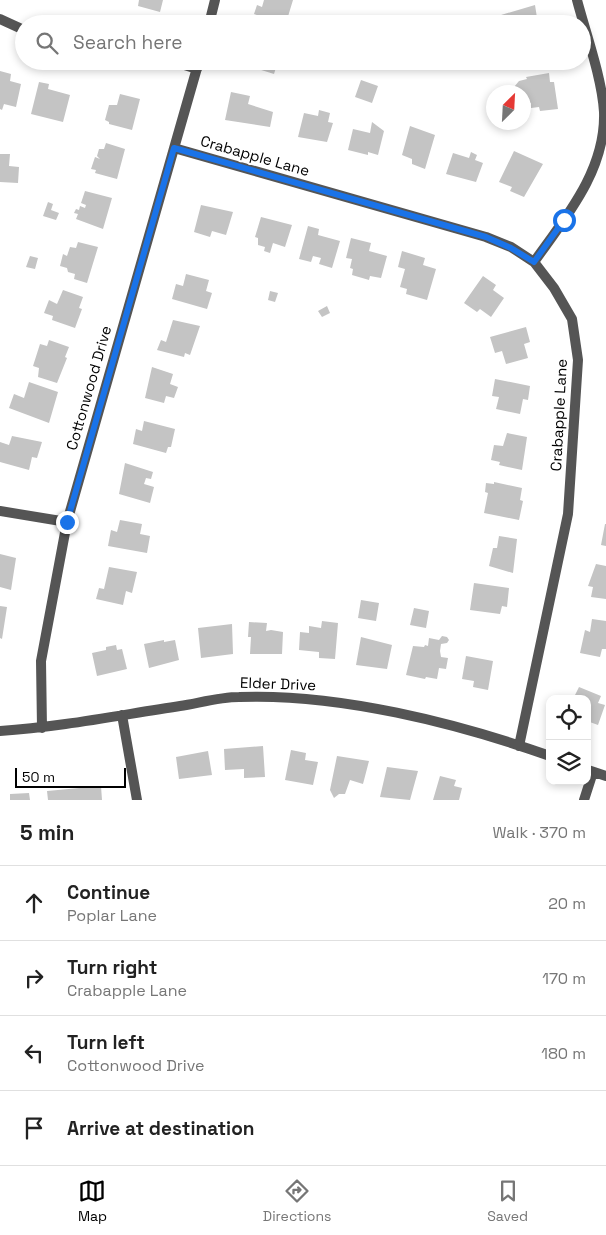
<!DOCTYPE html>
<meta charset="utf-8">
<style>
body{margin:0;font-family:"Space Grotesk",sans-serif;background:#f6f6f6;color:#222}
.controls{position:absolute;right:15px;bottom:15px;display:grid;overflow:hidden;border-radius:10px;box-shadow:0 2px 8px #0003}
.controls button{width:45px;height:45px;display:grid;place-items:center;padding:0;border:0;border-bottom:1px solid #e0e0e0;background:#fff;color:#222;font:25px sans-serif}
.compass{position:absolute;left:486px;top:85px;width:45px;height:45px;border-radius:50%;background:#fff;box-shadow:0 2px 8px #0003;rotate:24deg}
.scale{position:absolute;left:15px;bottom:12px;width:111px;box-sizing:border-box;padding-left:5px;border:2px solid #000;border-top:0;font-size:14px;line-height:18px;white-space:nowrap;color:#000;-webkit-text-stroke:4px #fff;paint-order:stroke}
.stop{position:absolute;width:15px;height:15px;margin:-11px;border:4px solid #1a73e8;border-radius:50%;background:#fff}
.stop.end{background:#1a73e8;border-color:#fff;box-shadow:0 1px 5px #0008}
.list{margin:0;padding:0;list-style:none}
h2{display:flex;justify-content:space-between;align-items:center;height:65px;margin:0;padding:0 20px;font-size:21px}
h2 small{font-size:16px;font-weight:400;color:#767676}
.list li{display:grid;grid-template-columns:32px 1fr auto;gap:15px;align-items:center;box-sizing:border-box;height:75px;padding:0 20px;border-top:1px solid #e0e0e0}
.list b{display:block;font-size:19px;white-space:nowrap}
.list p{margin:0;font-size:16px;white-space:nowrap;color:#767676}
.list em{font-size:16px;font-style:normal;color:#767676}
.icon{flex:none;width:28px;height:28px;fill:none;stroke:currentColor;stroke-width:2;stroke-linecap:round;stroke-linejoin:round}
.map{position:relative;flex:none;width:606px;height:800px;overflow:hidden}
.search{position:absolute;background:#fff;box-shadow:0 2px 8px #0003;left:15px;right:15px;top:15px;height:55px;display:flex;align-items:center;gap:12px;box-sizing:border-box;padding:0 18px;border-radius:28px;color:#767676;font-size:19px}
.sheet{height:365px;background:#fff}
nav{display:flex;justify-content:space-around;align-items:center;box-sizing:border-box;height:70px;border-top:1px solid #e0e0e0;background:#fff;font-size:14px;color:#767676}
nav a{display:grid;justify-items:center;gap:2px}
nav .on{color:#000}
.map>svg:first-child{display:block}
.building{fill:#c4c4c4}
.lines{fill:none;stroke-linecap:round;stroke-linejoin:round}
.street{stroke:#555;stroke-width:10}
.route{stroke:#1a73e8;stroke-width:6}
.labels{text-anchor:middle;stroke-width:4;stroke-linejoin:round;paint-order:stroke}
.street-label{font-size:15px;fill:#000;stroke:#fff}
</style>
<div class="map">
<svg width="606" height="800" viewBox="0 0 606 800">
<rect width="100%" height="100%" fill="#fff"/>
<path class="building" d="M139 0H163L160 12 138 6Z
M264 0H293L286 23 282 24 254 14 257 5 262 7Z
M535 5 538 24H504L501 15Z
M243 61H278L274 74 242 64Z
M283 61H303L299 70Z
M0 71 11 74 10 81 21 84 16 107 4 104 2 110 0 109Z
M549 73 550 82H554L558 109 540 111 539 107 531 108V103L524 104V92H515L514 87 519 81 527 79 526 77Z
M361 80 378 86 372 103 355 97Z
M39 82 49 84 48 89 70 95 63 122 31 114Z
M231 92 250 96 248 104 273 112 270 127 225 120Z
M120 94 140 99 132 130 109 124V122L105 120 109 105H117Z
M319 110 330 113 328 122 333 123 327 142 298 137 304 113 318 116Z
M372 122 384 131 378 155 368 152V155L348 150 353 129 370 133Z
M410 126 435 135 425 169 412 164V159L402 155Z
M106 143 125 149 117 179 95 173 96 170 91 169 95 157 100 159 97 156 99 149H104Z
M514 151 543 164 524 197 510 191 512 187 499 182Z
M471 152 477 155 475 160 483 163 476 182 446 174 453 153 469 158Z
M0 154H10L9 166 19 167 18 183 0 182Z
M85 191 112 198 103 229 76 219 78 214 74 213 76 209 79 210 80 206 85 208 86 205 81 203Z
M48 202 53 204 51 210 59 213 56 220 43 216Z
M201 205 233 212 226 235 212 231 210 237 194 232Z
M261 217 292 225 285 247 273 243 270 253 264 251 265 247 258 245V238L255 237Z
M308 226 319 229 318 235 340 241 332 268 319 264 321 258 313 256 311 262 299 259Z
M351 238 371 243 369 251 387 256 381 278 370 276 369 280 352 275 353 269 350 268 352 259 346 258Z
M78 242 98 247 87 283 74 279 75 274 68 272 67 268 60 266 63 254 67 256 70 247 76 248Z
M402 251 425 258 423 265 436 269 427 300 406 294 407 289 400 287 405 269 398 267Z
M30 256 38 258 35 269 26 267Z
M186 274 209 280 206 291 212 293 207 309 172 299 176 284 183 286Z
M483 276 496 285 493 290 504 298 491 317 480 309 477 312 464 303Z
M63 290 83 297 79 308 82 309 75 328 52 320 53 316 44 313 49 300 57 304Z
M270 291 278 293 275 302 268 300Z
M327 306 330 313 322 317 318 311Z
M173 320 200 326 190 355 185 353 184 357 157 350 161 340 166 342Z
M526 327 530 342 524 344 528 358 506 364 502 351 495 353 490 337Z
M49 340 69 347 65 357 67 358 57 383 38 377 39 368 33 366 40 344 47 346Z
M152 367 173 374 170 384 178 387 174 398 166 396 164 403 145 398Z
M495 379 530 386 528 400 523 399 520 414 496 409 499 397 492 396Z
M29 382 58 392 49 423 9 408 14 394 24 398Z
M144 421 175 429 171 447H168L166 453 133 444 136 429 142 431Z
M507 433 527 437 522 470 499 465 500 462 491 460 494 445 503 446Z
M12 436 42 442 37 458 32 457 29 470 0 462V442L9 445Z
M125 463 153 472 151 479 146 478 144 484 154 487 150 503 119 494Z
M494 482 522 488 520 500 523 501 519 520 484 513 488 493 485 492 486 483 494 484Z
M120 520 142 524 140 534 150 536 147 553 108 546 111 530 117 532Z
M605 524H606V546L601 545Z
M499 536 517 539 513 573 489 566 493 548H497Z
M0 554 16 558 11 590 0 587Z
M596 564 606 566V599L591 597 593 587 588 586Z
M109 567 137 572 132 593 126 591 123 605 96 599 99 588 104 589Z
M474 583 509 588 507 607 502 606 500 614 470 610Z
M361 600 379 603 376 621 358 618Z
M0 606 7 607 2 639 0 638Z
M414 608 429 611 426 628 410 625Z
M592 619 606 621V649H602L600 657 580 653 585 630 590 632Z
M322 621 338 623 335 659 319 658V652L299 650 300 632 309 633V626L321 628Z
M249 622 267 623 266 631 271 630 283 632 282 654H250L251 637H248Z
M232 624 233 654 201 658 198 628Z
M442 636 447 637 449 640 447 643 441 644 440 651 441 657 448 658 446 669 439 668 437 679 426 677 425 679 406 675 413 646 424 647 425 645 428 646 429 638 439 640Z
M361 637 392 645 387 669 356 665Z
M164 640V642L175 640 179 660 149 668 144 644Z
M116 645 117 650 122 649 127 669 97 676 92 653 106 650V647Z
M466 656 493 661 488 690 473 687 474 681 462 679Z
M579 687 601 696 598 703 605 705 598 725 587 721V699H573Z
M263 746 265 777 244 778V769L225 770 224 749Z
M291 750 306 753 305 760 318 762 313 785 285 780Z
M208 751 212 775 179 779 176 757Z
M337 756 369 761 363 784 350 780 345 794H339L334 798 330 790Z
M387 767 418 771 410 800 380 797Z
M440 776 456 780 454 786 462 788 459 800H433Z
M101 786 102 800H48L47 791Z
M29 793 30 800H10V794Z"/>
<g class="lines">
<path class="street" d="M0 19 24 30
M209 24 215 0
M172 61 197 69
M174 148 486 237 511 247 534 262 554 288 572 319 578 360 568 514 519 746
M534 262C566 217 606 170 604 112 602 78 586 34 577 0
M0 511 67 522
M122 715 137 800
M42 728 41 661 67 522 199 61
M0 731C60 727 120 715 180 706 199 703 220 697 239 697 338 693 457 723 550 756
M588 770 606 776
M584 800 593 772"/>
</g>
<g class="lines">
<path class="route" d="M67 522 174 148 486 237 511 248 534 262 564 220"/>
</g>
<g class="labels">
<g class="street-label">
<text transform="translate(255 156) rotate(16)" y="5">Crabapple Lane</text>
<text transform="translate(89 388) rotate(-74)" y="5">Cottonwood Drive</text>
<text transform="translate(559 415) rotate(-87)" y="5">Crabapple Lane</text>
<text transform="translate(278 684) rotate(2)" y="5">Elder Drive</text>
</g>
</g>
</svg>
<div class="controls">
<button><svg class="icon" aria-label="locate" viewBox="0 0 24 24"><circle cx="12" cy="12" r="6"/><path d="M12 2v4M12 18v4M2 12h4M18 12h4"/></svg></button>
<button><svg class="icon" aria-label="layers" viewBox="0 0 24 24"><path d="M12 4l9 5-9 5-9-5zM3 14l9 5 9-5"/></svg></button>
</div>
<svg class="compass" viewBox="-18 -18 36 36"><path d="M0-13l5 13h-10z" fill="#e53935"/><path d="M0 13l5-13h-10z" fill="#767676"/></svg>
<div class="scale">50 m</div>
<div class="stop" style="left:564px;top:220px"></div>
<div class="stop end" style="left:67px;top:522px"></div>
<div class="search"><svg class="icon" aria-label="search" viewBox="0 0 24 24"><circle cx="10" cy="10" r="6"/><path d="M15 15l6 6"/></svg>Search here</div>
</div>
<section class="sheet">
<h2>5 min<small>Walk · 370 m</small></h2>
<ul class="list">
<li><svg class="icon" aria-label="ahead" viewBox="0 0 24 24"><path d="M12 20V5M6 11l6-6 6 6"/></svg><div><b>Continue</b><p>Poplar Lane</p></div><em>20 m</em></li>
<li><svg class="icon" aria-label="right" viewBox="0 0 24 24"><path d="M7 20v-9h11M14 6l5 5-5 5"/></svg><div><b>Turn right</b><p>Crabapple Lane</p></div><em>170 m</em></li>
<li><svg class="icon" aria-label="left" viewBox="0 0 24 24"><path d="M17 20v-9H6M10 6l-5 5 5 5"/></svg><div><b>Turn left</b><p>Cottonwood Drive</p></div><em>180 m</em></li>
<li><svg class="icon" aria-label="arrive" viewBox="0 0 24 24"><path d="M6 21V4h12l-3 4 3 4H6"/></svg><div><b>Arrive at destination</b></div></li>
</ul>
</section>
<nav>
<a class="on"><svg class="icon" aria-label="map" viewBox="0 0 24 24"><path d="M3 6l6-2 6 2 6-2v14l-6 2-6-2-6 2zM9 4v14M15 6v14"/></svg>Map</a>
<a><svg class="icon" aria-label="directions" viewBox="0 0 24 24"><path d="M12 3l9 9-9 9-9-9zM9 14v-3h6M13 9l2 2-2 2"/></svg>Directions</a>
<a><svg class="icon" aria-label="saved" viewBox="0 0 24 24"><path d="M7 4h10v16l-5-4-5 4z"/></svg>Saved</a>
</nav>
